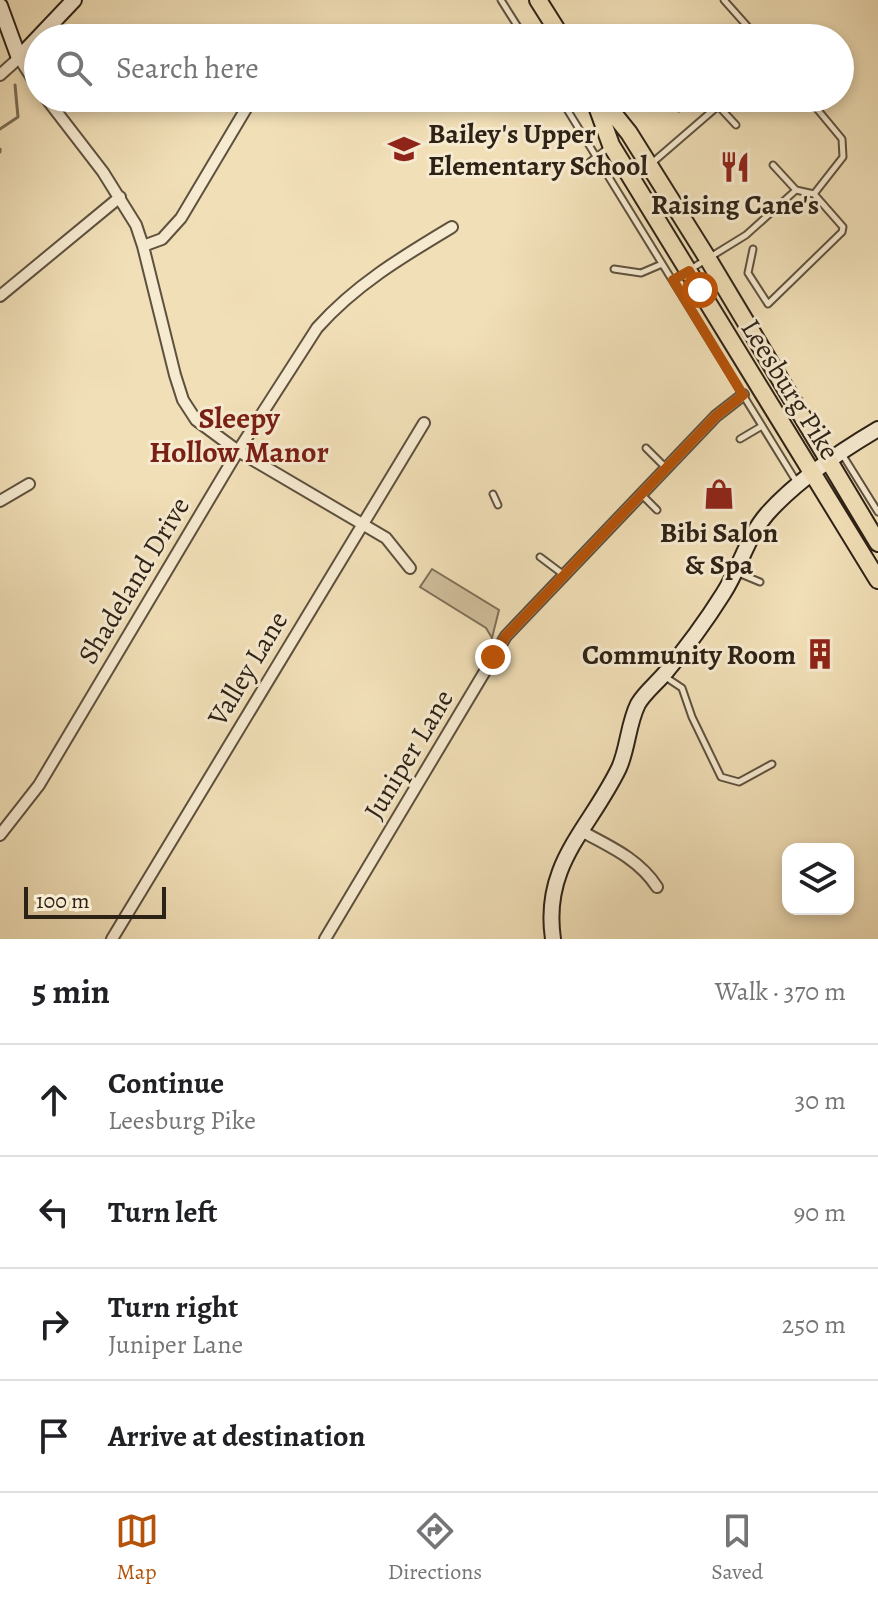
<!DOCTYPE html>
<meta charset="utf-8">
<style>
body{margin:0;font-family:Alegreya,serif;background:#f6f6f6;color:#202124}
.controls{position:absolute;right:24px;bottom:24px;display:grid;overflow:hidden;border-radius:16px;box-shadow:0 4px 12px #0003}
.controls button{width:72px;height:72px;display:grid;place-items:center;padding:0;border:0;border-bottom:2px solid #e0e0e0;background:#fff;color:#202124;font:40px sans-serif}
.scale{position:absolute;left:24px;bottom:20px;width:142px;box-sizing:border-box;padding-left:8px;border:4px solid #2d2216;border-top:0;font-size:22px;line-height:28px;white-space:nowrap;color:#2d2216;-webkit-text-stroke:6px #f6ead0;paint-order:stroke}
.stop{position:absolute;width:24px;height:24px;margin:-18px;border:6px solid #b45309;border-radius:50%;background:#fff}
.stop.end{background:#b45309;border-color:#fff;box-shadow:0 2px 8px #0008}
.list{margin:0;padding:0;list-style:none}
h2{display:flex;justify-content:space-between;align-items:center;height:104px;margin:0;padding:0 32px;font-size:34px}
h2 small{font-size:26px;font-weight:400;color:#757577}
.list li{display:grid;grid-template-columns:52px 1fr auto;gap:24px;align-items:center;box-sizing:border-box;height:112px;padding:0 32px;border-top:2px solid #e0e0e0}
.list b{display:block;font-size:30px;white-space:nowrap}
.list p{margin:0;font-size:26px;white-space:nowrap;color:#757577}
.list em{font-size:26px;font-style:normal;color:#757577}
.icon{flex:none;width:44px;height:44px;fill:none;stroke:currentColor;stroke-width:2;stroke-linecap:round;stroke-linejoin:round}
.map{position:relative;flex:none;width:878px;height:939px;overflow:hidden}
.search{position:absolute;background:#fff;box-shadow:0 4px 12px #0003;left:24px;right:24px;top:24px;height:88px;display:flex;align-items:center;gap:20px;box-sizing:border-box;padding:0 28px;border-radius:44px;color:#757577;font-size:30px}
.sheet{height:552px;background:#fff}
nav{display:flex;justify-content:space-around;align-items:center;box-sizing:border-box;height:112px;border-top:2px solid #e0e0e0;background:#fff;font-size:22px;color:#757577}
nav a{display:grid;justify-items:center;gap:4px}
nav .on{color:#b45309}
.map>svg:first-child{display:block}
.green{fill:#d0bf9c;stroke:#7e7059;stroke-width:2}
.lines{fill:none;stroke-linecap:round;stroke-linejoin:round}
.stream{stroke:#7a6d56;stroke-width:3}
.lane-casing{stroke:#5e513e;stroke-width:9}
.street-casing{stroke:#5e513e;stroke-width:14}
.secondary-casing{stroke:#2d2216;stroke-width:18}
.primary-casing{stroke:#2d2216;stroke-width:20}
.lane{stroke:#f6ead0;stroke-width:5}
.street{stroke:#f6ead0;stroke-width:10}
.secondary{stroke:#f6ead0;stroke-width:14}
.primary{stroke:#f1dfb7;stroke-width:16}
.route{stroke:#b45309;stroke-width:10}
.labels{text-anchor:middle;stroke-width:6;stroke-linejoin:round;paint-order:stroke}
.poi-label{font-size:28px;font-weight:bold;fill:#2d2216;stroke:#f6ead0}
.street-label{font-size:28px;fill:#2d2216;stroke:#f6ead0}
.neighbourhood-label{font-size:30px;font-weight:bold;fill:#7a1f14;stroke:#f6ead0}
</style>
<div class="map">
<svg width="878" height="939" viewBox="0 0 878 939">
<rect width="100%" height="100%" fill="#f1dfb7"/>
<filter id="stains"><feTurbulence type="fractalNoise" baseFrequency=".0025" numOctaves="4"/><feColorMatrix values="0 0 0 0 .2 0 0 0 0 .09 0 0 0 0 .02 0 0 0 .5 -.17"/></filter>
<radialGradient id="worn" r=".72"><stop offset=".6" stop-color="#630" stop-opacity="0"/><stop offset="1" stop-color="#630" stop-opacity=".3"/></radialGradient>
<path class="green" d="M432 569 499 610 492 638 486 628 420 587Z"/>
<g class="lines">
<path class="stream" d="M0 129 18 117 15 85
M0 149V152"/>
<defs>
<path id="lane" d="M501 0 525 38
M724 0 748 27 753 38
M560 98 796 481
M670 98 679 108
M711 98 736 125
M808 98 842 139 843 157 814 194
M652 163 718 106
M583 167 608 148
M753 249 748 273 768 304 842 232 843 227 814 194 796 190
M614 269 641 273 662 264
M673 280 746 235 796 190 773 165
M740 439 762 426
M646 448 666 468
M842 454 878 512
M493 494 498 505
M642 495 657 510
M724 531 748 544
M540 557 564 575
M736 572 760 582
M664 676 682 688 692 717 721 777 739 782 772 764"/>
<path id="street" d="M0 75 19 58 38 87
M46 98 103 172 136 225 143 246 175 375 183 400 196 420 238 451 386 538 410 568
M143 246 162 239 181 218 250 102
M0 296 120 197
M0 501 29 484
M581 831C609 846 639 859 657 887
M0 835 39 785 238 451 317 328C355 285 402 257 452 227
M112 939 424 423
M325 939 506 636 716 416 743 395"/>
<path id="secondary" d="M0 6 19 58 74 0
M553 939C542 864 589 830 619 768 628 748 628 724 638 704 645 692 657 683 666 672 687 647 706 621 723 594 740 568 747 537 767 514 797 480 839 452 878 429"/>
<path id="primary" d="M538 0 562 38
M594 98 611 145 878 580
M601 98 629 133 708 259 878 543"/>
</defs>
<use href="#lane" class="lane-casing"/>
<use href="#street" class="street-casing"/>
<use href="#secondary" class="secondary-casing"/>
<use href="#primary" class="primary-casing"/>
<use href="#lane" class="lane"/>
<use href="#street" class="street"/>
<use href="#secondary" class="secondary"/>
<use href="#primary" class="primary"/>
</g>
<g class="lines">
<path class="route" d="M493 657 506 636 716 416 743 395 673 280 689 271 700 290"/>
</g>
<defs>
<symbol id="school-bare" viewBox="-9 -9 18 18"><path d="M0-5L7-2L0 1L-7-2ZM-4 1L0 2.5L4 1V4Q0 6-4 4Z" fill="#8f2418" stroke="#f6ead0" stroke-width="2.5" paint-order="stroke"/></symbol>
<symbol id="restaurant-bare" viewBox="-9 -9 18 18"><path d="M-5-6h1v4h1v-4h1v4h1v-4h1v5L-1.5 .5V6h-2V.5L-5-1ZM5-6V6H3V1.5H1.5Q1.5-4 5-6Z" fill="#8f2418" stroke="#f6ead0" stroke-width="2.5" paint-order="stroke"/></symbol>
<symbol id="shop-bare" viewBox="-9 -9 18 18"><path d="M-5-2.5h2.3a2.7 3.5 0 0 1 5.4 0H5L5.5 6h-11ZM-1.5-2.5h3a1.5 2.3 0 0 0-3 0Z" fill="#8f2418" stroke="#f6ead0" stroke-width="2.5" paint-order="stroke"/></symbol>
<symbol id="building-bare" viewBox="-9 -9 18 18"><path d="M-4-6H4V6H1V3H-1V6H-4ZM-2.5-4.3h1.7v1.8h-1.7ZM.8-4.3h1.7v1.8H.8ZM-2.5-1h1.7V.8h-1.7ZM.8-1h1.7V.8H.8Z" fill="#8f2418" stroke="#f6ead0" stroke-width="2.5" paint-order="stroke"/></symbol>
</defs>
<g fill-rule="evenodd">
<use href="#school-bare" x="382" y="127" width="44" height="44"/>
<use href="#restaurant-bare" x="713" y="145" width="44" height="44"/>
<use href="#shop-bare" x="697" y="472" width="44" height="44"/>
<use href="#building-bare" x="798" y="632" width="44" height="44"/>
</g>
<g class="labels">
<g class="poi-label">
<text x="428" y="143" text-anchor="start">Bailey's Upper<tspan x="428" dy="32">Elementary School</tspan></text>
<text x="735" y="214">Raising Cane's</text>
<text x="719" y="542">Bibi Salon<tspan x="719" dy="32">&amp; Spa</tspan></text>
<text x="796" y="664" text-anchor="end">Community Room</text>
</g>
<g class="street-label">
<text transform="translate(791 389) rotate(58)" y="10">Leesburg Pike</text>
<text transform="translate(133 580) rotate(-59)" y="10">Shadeland Drive</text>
<text transform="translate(247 668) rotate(-59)" y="10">Valley Lane</text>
<text transform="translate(408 754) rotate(-59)" y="10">Juniper Lane</text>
</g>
<g class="neighbourhood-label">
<text x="239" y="428">Sleepy<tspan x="239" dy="34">Hollow Manor</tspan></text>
</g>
</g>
<rect width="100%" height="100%" filter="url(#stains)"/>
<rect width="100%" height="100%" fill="url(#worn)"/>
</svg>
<div class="controls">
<button><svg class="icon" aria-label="layers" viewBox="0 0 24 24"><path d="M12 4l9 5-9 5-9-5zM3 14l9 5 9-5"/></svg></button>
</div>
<div class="scale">100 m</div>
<div class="stop" style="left:700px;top:290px"></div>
<div class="stop end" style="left:493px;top:657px"></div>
<div class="search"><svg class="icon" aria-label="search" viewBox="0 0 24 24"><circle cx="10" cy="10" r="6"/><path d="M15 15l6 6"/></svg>Search here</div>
</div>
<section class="sheet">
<h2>5 min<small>Walk · 370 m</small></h2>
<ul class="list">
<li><svg class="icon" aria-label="ahead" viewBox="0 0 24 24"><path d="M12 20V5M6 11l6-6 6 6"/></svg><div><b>Continue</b><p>Leesburg Pike</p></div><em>30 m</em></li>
<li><svg class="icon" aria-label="left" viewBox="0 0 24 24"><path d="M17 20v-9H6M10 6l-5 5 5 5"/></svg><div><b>Turn left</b></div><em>90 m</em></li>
<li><svg class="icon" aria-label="right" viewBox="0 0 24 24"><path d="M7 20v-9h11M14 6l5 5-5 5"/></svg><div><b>Turn right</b><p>Juniper Lane</p></div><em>250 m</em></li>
<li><svg class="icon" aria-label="arrive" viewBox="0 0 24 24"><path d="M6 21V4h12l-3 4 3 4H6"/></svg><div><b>Arrive at destination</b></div></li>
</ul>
</section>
<nav>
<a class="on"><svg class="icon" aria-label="map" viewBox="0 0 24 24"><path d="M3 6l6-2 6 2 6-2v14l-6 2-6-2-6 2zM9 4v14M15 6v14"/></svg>Map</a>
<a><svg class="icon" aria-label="directions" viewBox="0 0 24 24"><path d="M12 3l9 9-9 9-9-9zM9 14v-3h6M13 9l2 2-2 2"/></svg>Directions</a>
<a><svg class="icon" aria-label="saved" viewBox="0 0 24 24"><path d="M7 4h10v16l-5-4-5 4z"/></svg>Saved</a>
</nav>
